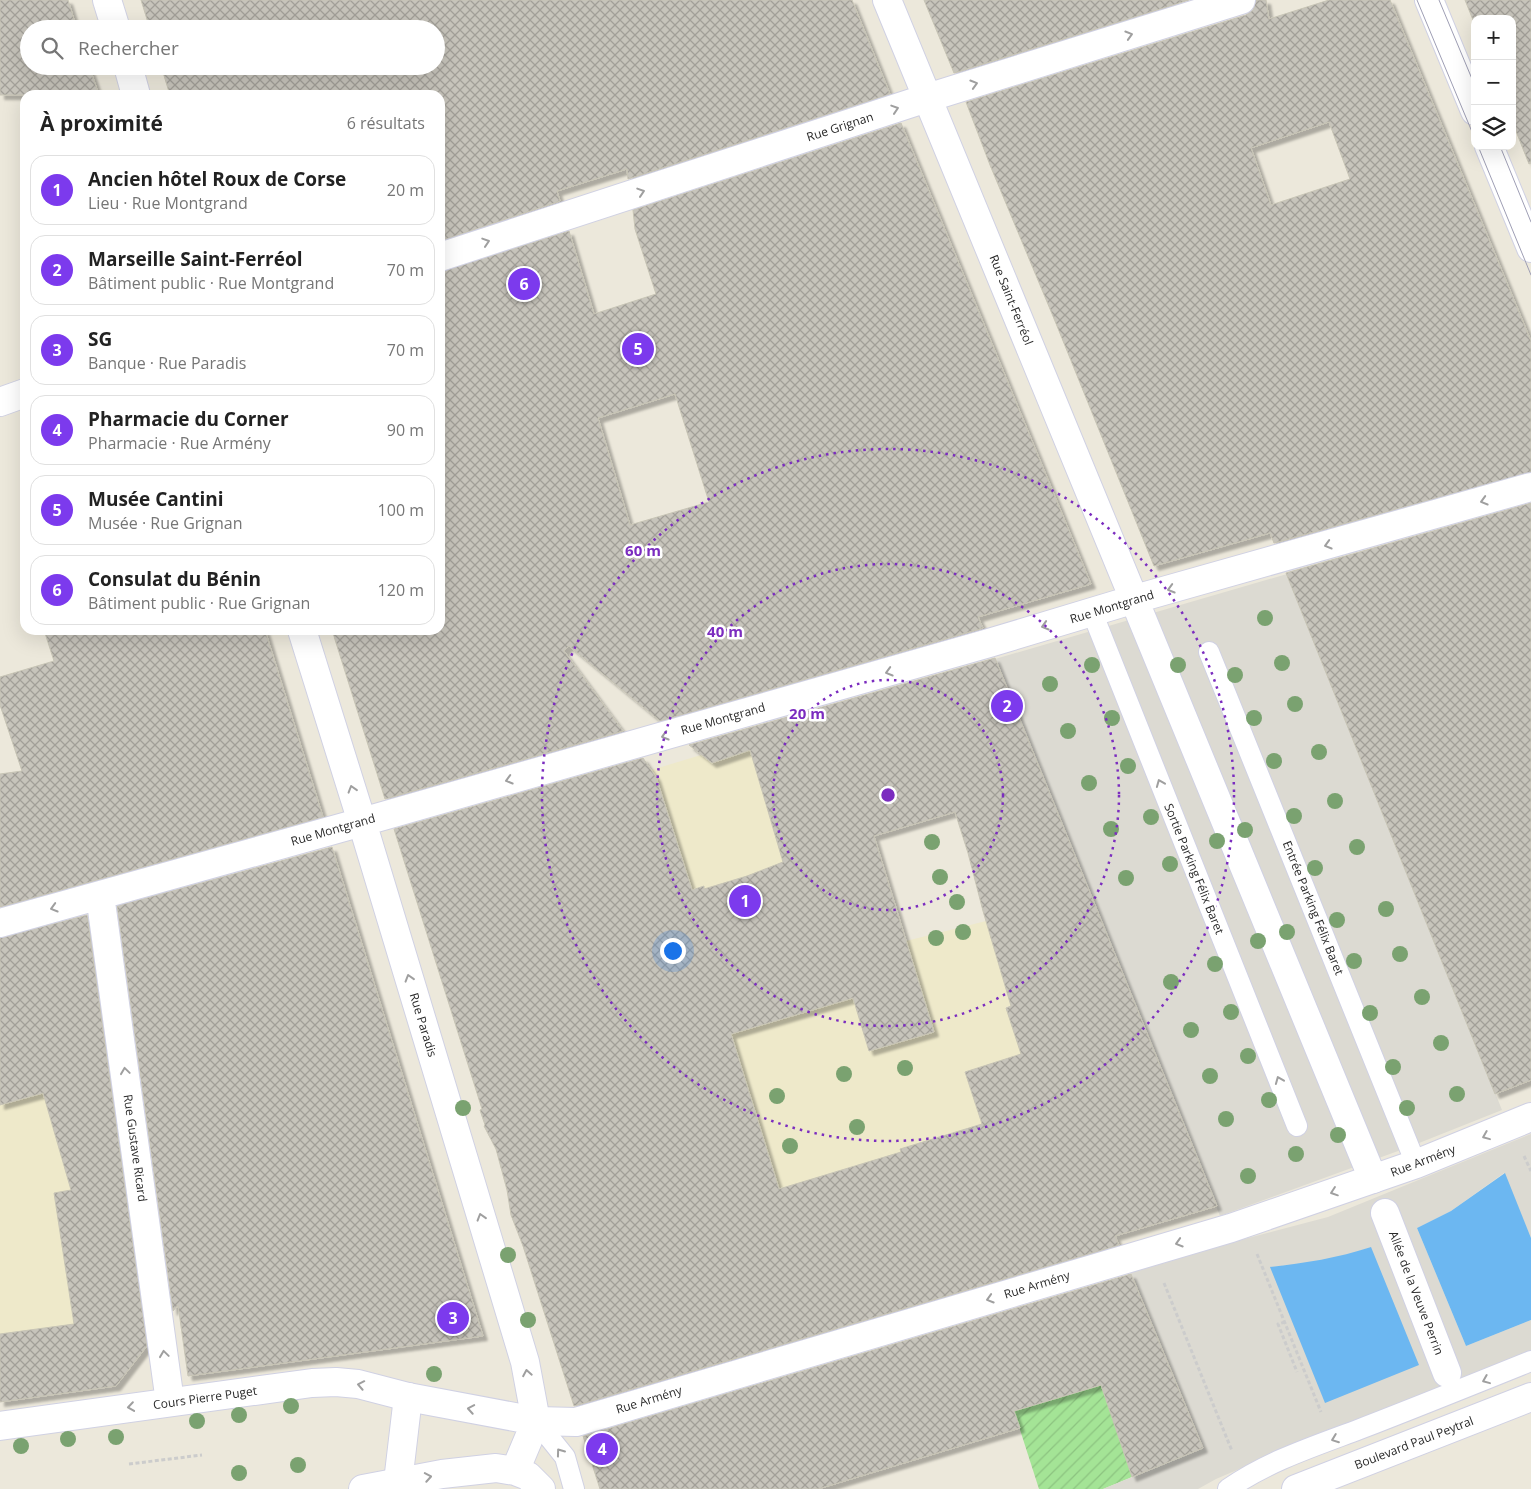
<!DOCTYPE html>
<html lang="fr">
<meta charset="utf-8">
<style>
body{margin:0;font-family:"Open Sans",sans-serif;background:#f2f2f2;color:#222}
.controls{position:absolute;right:15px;top:15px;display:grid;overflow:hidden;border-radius:10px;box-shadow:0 5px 20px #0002}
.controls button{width:45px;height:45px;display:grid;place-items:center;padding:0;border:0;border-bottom:1px solid #e0e0e0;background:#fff;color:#222;font:25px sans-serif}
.you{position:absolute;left:672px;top:950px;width:18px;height:18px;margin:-12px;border:4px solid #fff;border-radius:50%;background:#1a73e8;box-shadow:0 0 0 8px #1a73e833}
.badge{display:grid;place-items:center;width:32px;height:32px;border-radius:50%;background:#7c3aed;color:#fff;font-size:16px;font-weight:700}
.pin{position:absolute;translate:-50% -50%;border:2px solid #fff;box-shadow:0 1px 5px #0006}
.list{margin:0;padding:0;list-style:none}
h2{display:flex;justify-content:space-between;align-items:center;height:65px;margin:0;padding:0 20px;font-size:21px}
h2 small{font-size:16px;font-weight:400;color:#767676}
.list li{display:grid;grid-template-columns:32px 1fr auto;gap:15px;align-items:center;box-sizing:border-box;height:70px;margin:0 10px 10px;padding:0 10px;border:1px solid #e0e0e0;border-radius:15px}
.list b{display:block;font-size:19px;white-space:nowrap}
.list p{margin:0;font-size:16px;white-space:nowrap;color:#767676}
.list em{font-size:16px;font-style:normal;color:#767676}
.icon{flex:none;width:28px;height:28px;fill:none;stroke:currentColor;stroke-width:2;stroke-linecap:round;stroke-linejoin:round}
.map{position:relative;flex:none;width:1531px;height:1489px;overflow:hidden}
.search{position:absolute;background:#fff;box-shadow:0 5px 20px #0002;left:20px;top:20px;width:425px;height:55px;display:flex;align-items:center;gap:12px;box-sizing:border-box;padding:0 18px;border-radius:28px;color:#767676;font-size:19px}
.panel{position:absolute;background:#fff;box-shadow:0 5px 20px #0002;left:20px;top:90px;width:425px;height:545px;border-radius:15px}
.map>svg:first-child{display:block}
.education{fill:#eee9ca}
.garden{fill:url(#garden-furrows)}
.plaza{fill:#dcdad2;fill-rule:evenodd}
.water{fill:#6cb7f1}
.building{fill:url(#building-cross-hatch);stroke:#c7c4b5;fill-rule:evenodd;filter:url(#shadow)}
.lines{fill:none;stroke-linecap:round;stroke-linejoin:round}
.lane-casing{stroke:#d0d1e3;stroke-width:22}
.street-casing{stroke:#d0d1e3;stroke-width:30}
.secondary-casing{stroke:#d0d1e3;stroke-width:30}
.path{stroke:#ccc;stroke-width:3;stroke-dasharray:4 2.5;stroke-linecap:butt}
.lane{stroke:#fff;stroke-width:20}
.street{stroke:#fff;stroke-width:28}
.secondary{stroke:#fff;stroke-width:28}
.tram{stroke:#9e9eb4;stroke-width:1}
.tree{fill:#7aa270}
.oneway{stroke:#9f9f9f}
.ring{fill:none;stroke:#7b2cbf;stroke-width:2.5;stroke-dasharray:2.5 5}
.labels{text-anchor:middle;stroke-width:5;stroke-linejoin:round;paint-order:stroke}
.street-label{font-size:12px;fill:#2a2a2a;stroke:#fff}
.centre{fill:#7b2cbf;stroke:#fff;stroke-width:2.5}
.ring-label{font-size:15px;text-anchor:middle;font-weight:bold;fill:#7b2cbf;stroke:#fff;stroke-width:5;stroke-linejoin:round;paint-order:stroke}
</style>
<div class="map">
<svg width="1531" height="1489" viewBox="0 0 1531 1489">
<defs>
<pattern id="garden-furrows" width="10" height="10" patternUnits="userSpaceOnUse" patternTransform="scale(1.25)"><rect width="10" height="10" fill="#a4e496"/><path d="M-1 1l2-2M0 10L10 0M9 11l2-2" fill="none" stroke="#8dc481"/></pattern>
<pattern id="building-cross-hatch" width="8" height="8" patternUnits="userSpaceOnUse" patternTransform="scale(1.25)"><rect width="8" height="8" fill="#c7c4bb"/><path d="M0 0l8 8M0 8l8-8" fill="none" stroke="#a29f98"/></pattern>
<filter id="shadow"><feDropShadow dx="4.5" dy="4.5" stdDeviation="1" flood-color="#0004"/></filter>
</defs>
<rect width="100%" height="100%" fill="#ece8db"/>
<path class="education" d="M771 734 842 957 1002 917 1122 973 1006 1007 1026 1053 1021 1112 800 1331 628 777Z
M43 1093 145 1348 0 1402V1105Z"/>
<path class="garden" d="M1102 1385 1132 1477 1103 1489H1039L1014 1411Z"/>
<path class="plaza" d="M1287 574 1502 1110 1409 1147 1220 1216 995 659Z
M1531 1134V1238L1504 1173 1451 1211 1417 1228 1466 1346 1531 1320V1351L1251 1464 1216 1479 1198 1489H1103L1203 1448 1129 1269 1328 1217ZM1371 1247 1325 1402 1271 1267 1311 1263 1344 1256Z"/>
<path class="water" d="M1505 1173 1531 1238V1320L1466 1346 1417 1228 1451 1211Z
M1371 1247 1419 1365 1325 1403 1270 1267C1305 1263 1338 1258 1371 1247Z"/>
<path class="building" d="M0 0H68L77 29H29V66H89L99 95H0Z
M141 0H852L890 94 628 179 627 169 557 191 560 201 440 241V95H170L161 66H436V29H150Z
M924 0H1189L954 73Z
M1256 0H1266L1269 19 1329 0H1390L1531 341V472L1274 543 1270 533 1154 566 1055 321 990 165 966 102 1246 15 1253 10ZM1329 122 1350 179 1271 205 1251 148Z
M1465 0H1531V163L1529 164 1512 121V19H1475V25Z
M901 123 1091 584 978 617 983 628 660 721 569 646 564 651 623 731 385 799 332 630H440V272L569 231 594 314 656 294 635 229 633 210ZM675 394 709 502 630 525 598 418Z
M1531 503V1080L1495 1094 1286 573Z
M44 630H265L323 817 0 907V774L22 771 0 705V677L54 661Z
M995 658 1217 1206 1115 1236 1119 1245 574 1406 523 1246 511 1215 507 1190 496 1149 484 1126 485 1125 480 1110 482 1109 394 829 643 758 656 777 692 890 704 886V889L747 876 783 862 750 750 712 763 689 745ZM955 812 968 853 983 911 1011 1006 1006 1008 1021 1054 965 1072 982 1124 900 1149 901 1152 779 1189 731 1034 853 998 869 1051 934 1032 874 836Z
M332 847 483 1336 188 1376 178 1305 173 1311 117 906Z
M87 915 147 1346 116 1386 0 1402V1334L74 1324 54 1193 71 1190 43 1093 0 1105V938Z
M1131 1274 1203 1448 1132 1477 1101 1385 1014 1411 1020 1428 818 1489H600L583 1436Z"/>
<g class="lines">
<defs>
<path id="lane" d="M1092 612 1297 1126
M1209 652 1416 1164
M536 1421 565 1457 574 1489
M1228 1489C1268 1461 1315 1446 1360 1429 1417 1407 1474 1384 1531 1361"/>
<path id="street" d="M107 0 116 29
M887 0 1373 1179
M1429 0 1475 111
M128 66 136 95
M1489 146 1531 248
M440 257 927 98 1241 0
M0 402 25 393
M302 630 362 822 525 1362 536 1421
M100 895 170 1402
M0 923 362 822 989 643 1135 599 1531 487
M1385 1213 1447 1373
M398 1482 408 1397"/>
<path id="secondary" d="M0 1426 312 1383 336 1382 358 1384 408 1397 536 1421 576 1422 1231 1228 1416 1164 1531 1117
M515 1471 536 1421
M363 1489 442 1474 496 1468 515 1471 528 1476 541 1489
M1296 1489 1531 1397"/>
</defs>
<use href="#lane" class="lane-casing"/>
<use href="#street" class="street-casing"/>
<use href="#secondary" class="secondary-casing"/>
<path class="path" d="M1524 1156 1531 1171
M1257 1254 1321 1412
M1164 1283 1232 1451
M1285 1322 1278 1324 1297 1372
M129 1464 202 1455"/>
<use href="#lane" class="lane"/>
<use href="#street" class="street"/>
<use href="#secondary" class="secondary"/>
<path class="tram" d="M1417 0 1475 139
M1439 0 1475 86
M1478 146 1531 275
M1500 146 1531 222"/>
</g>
<g class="tree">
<circle cx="1265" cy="618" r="8"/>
<circle cx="1282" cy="663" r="8"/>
<circle cx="1092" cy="665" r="8"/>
<circle cx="1178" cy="665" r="8"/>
<circle cx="1235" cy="675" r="8"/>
<circle cx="1050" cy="684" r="8"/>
<circle cx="1295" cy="704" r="8"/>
<circle cx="1112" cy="718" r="8"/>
<circle cx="1254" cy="718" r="8"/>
<circle cx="1068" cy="731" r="8"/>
<circle cx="1319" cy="752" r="8"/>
<circle cx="1274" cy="761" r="8"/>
<circle cx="1128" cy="766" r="8"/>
<circle cx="1089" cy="783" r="8"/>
<circle cx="1335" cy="801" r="8"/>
<circle cx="1294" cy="816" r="8"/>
<circle cx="1151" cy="817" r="8"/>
<circle cx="1111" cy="829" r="8"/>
<circle cx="1245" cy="830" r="8"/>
<circle cx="1217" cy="841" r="8"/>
<circle cx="932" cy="842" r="8"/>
<circle cx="1357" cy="847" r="8"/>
<circle cx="1170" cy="864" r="8"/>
<circle cx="1315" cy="868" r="8"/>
<circle cx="940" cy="877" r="8"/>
<circle cx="1126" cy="878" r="8"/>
<circle cx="957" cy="902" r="8"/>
<circle cx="1386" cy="909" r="8"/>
<circle cx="1337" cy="920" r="8"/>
<circle cx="963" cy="932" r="8"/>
<circle cx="1287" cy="932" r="8"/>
<circle cx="936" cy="938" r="8"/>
<circle cx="1258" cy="941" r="8"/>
<circle cx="1400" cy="954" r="8"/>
<circle cx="1354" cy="961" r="8"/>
<circle cx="1215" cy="964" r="8"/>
<circle cx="1171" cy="982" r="8"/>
<circle cx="1422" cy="997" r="8"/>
<circle cx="1231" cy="1012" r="8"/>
<circle cx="1370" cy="1013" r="8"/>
<circle cx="1191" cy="1030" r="8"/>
<circle cx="1441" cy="1043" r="8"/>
<circle cx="1248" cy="1056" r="8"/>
<circle cx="1393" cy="1067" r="8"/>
<circle cx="905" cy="1068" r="8"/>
<circle cx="844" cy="1074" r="8"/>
<circle cx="1210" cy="1076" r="8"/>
<circle cx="1457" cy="1094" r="8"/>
<circle cx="777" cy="1096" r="8"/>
<circle cx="1269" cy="1100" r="8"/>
<circle cx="463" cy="1108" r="8"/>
<circle cx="1407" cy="1108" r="8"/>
<circle cx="1226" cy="1119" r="8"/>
<circle cx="857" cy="1127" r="8"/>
<circle cx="1338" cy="1135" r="8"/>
<circle cx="790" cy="1146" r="8"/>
<circle cx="1296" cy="1154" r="8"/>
<circle cx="1248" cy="1176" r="8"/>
<circle cx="508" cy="1255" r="8"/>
<circle cx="528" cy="1320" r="8"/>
<circle cx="434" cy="1374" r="8"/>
<circle cx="291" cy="1406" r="8"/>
<circle cx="239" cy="1415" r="8"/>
<circle cx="197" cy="1421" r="8"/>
<circle cx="116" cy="1437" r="8"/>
<circle cx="68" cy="1439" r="8"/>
<circle cx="21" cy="1446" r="8"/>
<circle cx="298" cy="1465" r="8"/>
<circle cx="239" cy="1473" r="8"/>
</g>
<defs><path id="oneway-chevron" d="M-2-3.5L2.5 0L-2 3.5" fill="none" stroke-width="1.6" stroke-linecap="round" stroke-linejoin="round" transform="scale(1.25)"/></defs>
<g class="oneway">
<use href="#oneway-chevron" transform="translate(1129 35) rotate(-17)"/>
<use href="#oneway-chevron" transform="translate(974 84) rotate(-17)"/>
<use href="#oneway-chevron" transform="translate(895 109) rotate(-18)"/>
<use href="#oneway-chevron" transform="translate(641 192) rotate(-18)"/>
<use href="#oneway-chevron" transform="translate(486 242) rotate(-18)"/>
<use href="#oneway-chevron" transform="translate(1484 501) rotate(164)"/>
<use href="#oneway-chevron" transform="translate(1328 545) rotate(164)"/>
<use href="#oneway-chevron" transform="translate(1171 589) rotate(164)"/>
<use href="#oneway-chevron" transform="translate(1045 626) rotate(163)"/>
<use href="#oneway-chevron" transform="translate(889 672) rotate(164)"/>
<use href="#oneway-chevron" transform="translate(665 736) rotate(164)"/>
<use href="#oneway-chevron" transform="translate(509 780) rotate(164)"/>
<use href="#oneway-chevron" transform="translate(1160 783) rotate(-112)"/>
<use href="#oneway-chevron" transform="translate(352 789) rotate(-107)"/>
<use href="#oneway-chevron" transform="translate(54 908) rotate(164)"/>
<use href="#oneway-chevron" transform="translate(409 978) rotate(-107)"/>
<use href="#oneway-chevron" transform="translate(125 1071) rotate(-98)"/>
<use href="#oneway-chevron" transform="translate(1279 1080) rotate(-112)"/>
<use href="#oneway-chevron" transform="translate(1486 1136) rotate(158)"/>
<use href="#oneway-chevron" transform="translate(1334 1192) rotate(161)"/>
<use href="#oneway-chevron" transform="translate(481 1217) rotate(-107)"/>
<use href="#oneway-chevron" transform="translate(1179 1243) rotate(163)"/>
<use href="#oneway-chevron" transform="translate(990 1299) rotate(163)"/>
<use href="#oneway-chevron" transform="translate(164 1354) rotate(-98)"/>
<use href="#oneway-chevron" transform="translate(527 1373) rotate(-100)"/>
<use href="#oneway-chevron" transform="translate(1486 1380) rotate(158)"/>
<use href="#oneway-chevron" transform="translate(361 1385) rotate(-169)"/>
<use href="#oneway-chevron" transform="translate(131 1407) rotate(172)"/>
<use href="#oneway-chevron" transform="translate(471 1409) rotate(-170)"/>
<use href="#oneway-chevron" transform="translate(1335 1439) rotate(159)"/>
<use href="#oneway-chevron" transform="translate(560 1452) rotate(-126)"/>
<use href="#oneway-chevron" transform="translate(428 1477) rotate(-10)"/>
</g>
<g class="ring">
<circle cx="888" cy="795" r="115"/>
<circle cx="888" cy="795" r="231"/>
<circle cx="888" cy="795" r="346"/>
</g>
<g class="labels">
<g class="street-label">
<text transform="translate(840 127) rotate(-18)" y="4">Rue Grignan</text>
<text transform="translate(1011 300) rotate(68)" y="4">Rue Saint-Ferréol</text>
<text transform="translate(1112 607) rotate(-17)" y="4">Rue Montgrand</text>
<text transform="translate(723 719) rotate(-16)" y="4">Rue Montgrand</text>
<text transform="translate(333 830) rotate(-16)" y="4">Rue Montgrand</text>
<text transform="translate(1194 869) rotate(68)" y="4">Sortie Parking Félix Baret</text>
<text transform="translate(1313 908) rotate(68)" y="4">Entrée Parking Félix Baret</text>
<text transform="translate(423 1025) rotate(73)" y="4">Rue Paradis</text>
<text transform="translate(135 1148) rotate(82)" y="4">Rue Gustave Ricard</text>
<text transform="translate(1423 1161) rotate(-21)" y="4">Rue Armény</text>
<text transform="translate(1037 1285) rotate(-17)" y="4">Rue Armény</text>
<text transform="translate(1416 1293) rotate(69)" y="4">Allée de la Veuve Perrin</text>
<text transform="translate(205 1398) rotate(-8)" y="4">Cours Pierre Puget</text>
<text transform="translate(649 1400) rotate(-17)" y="4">Rue Armény</text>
<text transform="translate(1414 1443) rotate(-21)" y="4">Boulevard Paul Peytral</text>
</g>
</g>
<circle cx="888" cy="795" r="8" class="centre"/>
<g class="ring-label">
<text x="643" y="556">60 m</text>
<text x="725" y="637">40 m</text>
<text x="807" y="719">20 m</text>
</g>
</svg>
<div class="controls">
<button>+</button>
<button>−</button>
<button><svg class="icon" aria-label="layers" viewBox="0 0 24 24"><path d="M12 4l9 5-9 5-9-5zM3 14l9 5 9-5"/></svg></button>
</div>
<div class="you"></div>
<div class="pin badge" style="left:745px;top:901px">1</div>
<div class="pin badge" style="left:1007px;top:706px">2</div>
<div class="pin badge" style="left:453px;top:1318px">3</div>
<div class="pin badge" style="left:602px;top:1449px">4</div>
<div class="pin badge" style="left:638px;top:349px">5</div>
<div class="pin badge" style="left:524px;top:284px">6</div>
<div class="search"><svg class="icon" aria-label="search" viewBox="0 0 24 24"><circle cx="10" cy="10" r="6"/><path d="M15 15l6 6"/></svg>Rechercher</div>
<section class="panel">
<h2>À proximité<small>6 résultats</small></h2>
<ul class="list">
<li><span class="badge">1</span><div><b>Ancien hôtel Roux de Corse</b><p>Lieu · Rue Montgrand</p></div><em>20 m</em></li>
<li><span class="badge">2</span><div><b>Marseille Saint-Ferréol</b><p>Bâtiment public · Rue Montgrand</p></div><em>70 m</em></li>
<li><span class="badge">3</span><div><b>SG</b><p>Banque · Rue Paradis</p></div><em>70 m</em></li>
<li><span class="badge">4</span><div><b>Pharmacie du Corner</b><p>Pharmacie · Rue Armény</p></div><em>90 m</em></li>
<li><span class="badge">5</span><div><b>Musée Cantini</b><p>Musée · Rue Grignan</p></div><em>100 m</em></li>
<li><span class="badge">6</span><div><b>Consulat du Bénin</b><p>Bâtiment public · Rue Grignan</p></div><em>120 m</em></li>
</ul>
</section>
</div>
